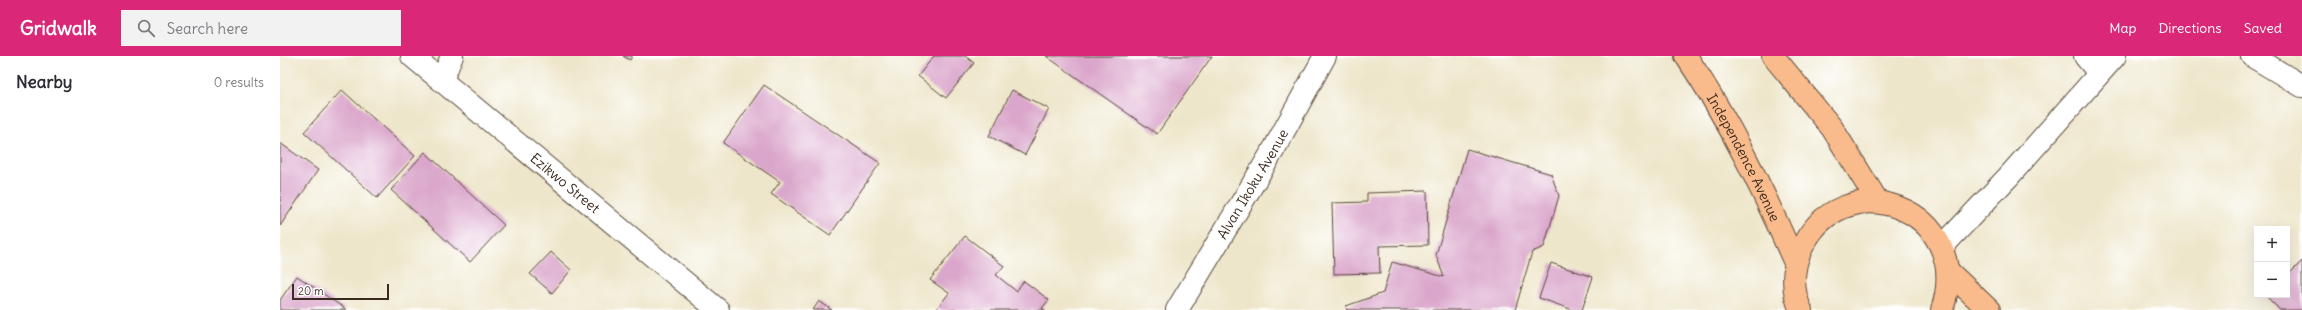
<!DOCTYPE html>
<meta charset="utf-8">
<style>
body{margin:0;font-family:Delius,sans-serif;background:#f2f2f3;color:#2b2b33}
.controls{position:absolute;right:12px;bottom:12px;display:grid;overflow:hidden;border-radius:0px;box-shadow:0 4px 16px #0002}
.controls button{width:36px;height:36px;display:grid;place-items:center;padding:0;border:0;border-bottom:1px solid #e1e1e2;background:#fff;color:#2b2b33;font:20px sans-serif}
.scale{position:absolute;left:12px;bottom:10px;width:97px;box-sizing:border-box;padding-left:4px;border:2px solid #3b2a1e;border-top:0;font-size:11px;line-height:14px;white-space:nowrap;color:#3b2a1e;-webkit-text-stroke:3px #fff;paint-order:stroke}
.list{margin:0;padding:0;list-style:none}
h2{display:flex;justify-content:space-between;align-items:center;height:52px;margin:0;padding:0 16px;font-size:17px}
h2 small{font-size:13px;font-weight:400;color:#7c7c81}
.icon{flex:none;width:22px;height:22px;fill:none;stroke:currentColor;stroke-width:2;stroke-linecap:round;stroke-linejoin:round}
.map{position:relative;flex:none;width:2022px;height:254px;overflow:hidden}
header{display:flex;align-items:center;gap:24px;box-sizing:border-box;height:56px;padding:0 20px;background:#db2777;color:#fff}
header strong{font-size:19px}
nav{display:flex;gap:22px;margin-inline-start:auto;font-size:14px}
.search{width:280px;height:36px;background:#f2f2f3;display:flex;align-items:center;gap:10px;box-sizing:border-box;padding:0 14px;border-radius:0px;color:#7c7c81;font-size:15px}
main{display:flex}
aside{flex:1;background:#fff}
.map>svg:first-child{display:block}
.building{fill:#daa6cb}
.lines{fill:none;stroke-linecap:round;stroke-linejoin:round}
.minor-casing{stroke:#564638;stroke-width:24}
.primary-casing{stroke:#564638;stroke-width:24}
.minor{stroke:#fff;stroke-width:22}
.primary{stroke:#fabb8c;stroke-width:22}
.labels{text-anchor:middle;stroke-width:3;stroke-linejoin:round;paint-order:stroke}
.street-label{font-size:14px;fill:#3b2a1e;stroke:#fff}
</style>
<header>
<strong>Gridwalk</strong>
<div class="search"><svg class="icon" aria-label="search" viewBox="0 0 24 24"><circle cx="10" cy="10" r="6"/><path d="M15 15l6 6"/></svg>Search here</div>
<nav><a>Map</a><a>Directions</a><a>Saved</a></nav>
</header>
<main>
<aside>
<h2>Nearby<small>0 results</small></h2>
<ul class="list">
</ul>
</aside>
<div class="map">
<svg width="2022" height="254" viewBox="0 0 2022 254">
<rect width="100%" height="100%" fill="#fff"/>
<filter id="ink" filterUnits="userSpaceOnUse"><feTurbulence type="fractalNoise" baseFrequency=".025" numOctaves="2"/><feDisplacementMap in="SourceGraphic" scale="8" xChannelSelector="R" yChannelSelector="G"/><feConvolveMatrix kernelMatrix="1 2 1 2 8 2 1 2 1" color-interpolation-filters="sRGB"/></filter>
<filter id="wash" filterUnits="userSpaceOnUse"><feTurbulence type="fractalNoise" baseFrequency=".012" numOctaves="4" result="noise"/><feDisplacementMap in="SourceGraphic" scale="16" xChannelSelector="R" yChannelSelector="G"/><feGaussianBlur stdDeviation="0.9" result="paint"/><feColorMatrix in="noise" values="0 0 0 0 0 0 0 0 0 0 0 0 0 0 0 0 0 1.4 0 .05"/><feComposite in="paint" operator="in"/></filter>
<g filter="url(#wash)">
<rect width="100%" height="100%" fill="#eee6ca"/>
<g id="blocks">
<path class="building" d="M343 0H352L350 4Z
M654 0H685L694 7 666 42 638 20Z
M766 0H932L877 78Z
M484 29 600 107 550 179 491 138 500 126 443 87Z
M62 34 135 100 97 142 24 76Z
M732 34 769 53 745 99 709 80Z
M0 87 38 114 0 170Z
M1187 93 1271 118 1279 140 1264 191 1252 196 1235 254H1067L1066 250 1103 237 1112 206 1164 221 1156 199Z
M145 96 224 169 190 206 111 134Z
M1147 135 1148 189 1099 190 1100 217 1054 218 1052 147 1087 146V137Z
M685 180 724 210 716 219 736 235 744 225 769 244 762 252 765 254H656L669 237 650 224Z
M271 196 291 214 272 237 250 218Z
M2022 205V254H2000L1986 240 2007 239V220Z
M1271 207 1313 221 1302 254H1293L1259 242Z
M17 220 67 254H0V244Z
M539 245 552 254H533Z"/>
</g>
</g>
<g filter="url(#ink)">
<use href="#blocks" fill-opacity="0" stroke="#564638" stroke-width="1"/>
<g class="lines">
<defs>
<g id="minor">
<path id="s1" d="M132 0 438 254"/>
<path d="M1805 0 1819 17"/>
<path d="M1972 0 2022 30"/>
<path d="M162 24 172 0"/>
<path d="M1662 191 1729 120 1835 0"/>
<path id="s2" d="M897 254 994 93 1045 0"/>
</g>
<g id="primary">
<path id="s3" d="M1406 0C1450 66 1483 134 1515 207"/>
<path d="M1493 0 1552 72 1598 146"/>
<path d="M1669 216 1709 254"/>
<path d="M1521 254C1512 236 1512 214 1520 196 1559 103 1696 151 1662 254"/>
</g>
</defs>
<use href="#minor" class="minor-casing"/>
<use href="#primary" class="primary-casing"/>
<use href="#minor" class="minor"/>
<use href="#primary" class="primary"/>
</g>
</g>
<g class="labels">
<g class="street-label">
<text dy="5" stroke="none"><textPath href="#s3" startOffset="117">Independence Avenue</textPath></text>
<text dy="5" stroke="none"><textPath href="#s1" startOffset="199">Ezikwo Street</textPath></text>
<text dy="5" stroke="none"><textPath href="#s2" startOffset="147">Alvan Ikoku Avenue</textPath></text>
</g>
</g>
</svg>
<div class="controls">
<button>+</button>
<button>−</button>
</div>
<div class="scale">20 m</div>
</div>
</main>
